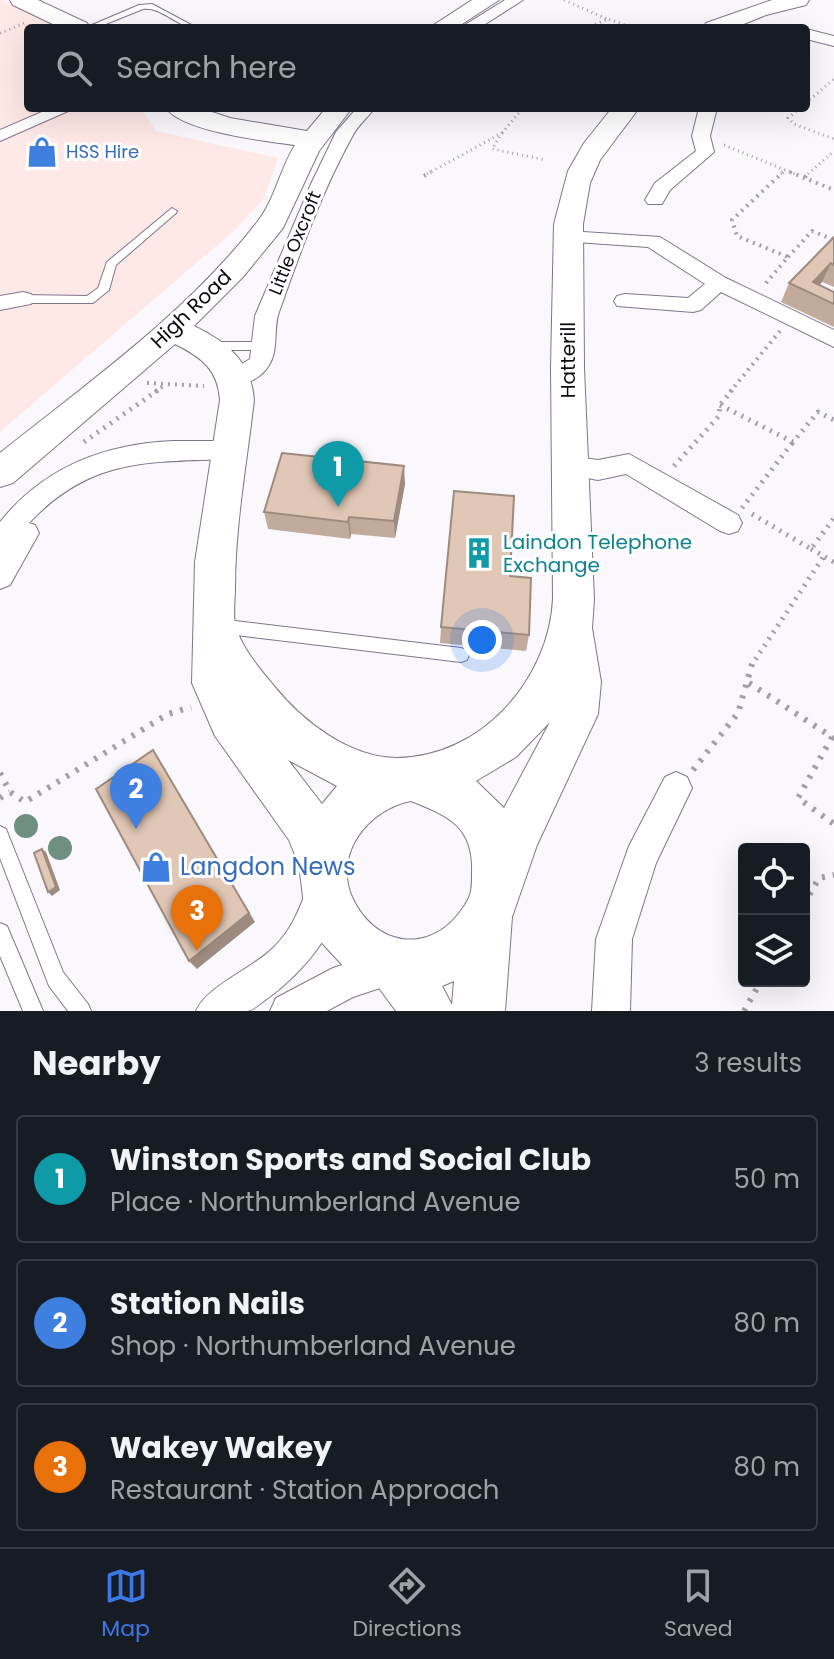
<!DOCTYPE html>
<meta charset="utf-8">
<style>
body{margin:0;font-family:Poppins,sans-serif;background:#242831;color:#f1f3f6}
.controls{position:absolute;right:24px;bottom:24px;display:grid;overflow:hidden;border-radius:8px;box-shadow:0 8px 32px #0002}
.controls button{width:72px;height:72px;display:grid;place-items:center;padding:0;border:0;border-bottom:2px solid #363941;background:#171b24;color:#f1f3f6;font:40px sans-serif}
.you{position:absolute;left:482px;top:640px;width:28px;height:28px;margin:-20px;border:6px solid #fff;border-radius:50%;background:#1a73e8;box-shadow:0 0 0 12px #1a73e833}
.badge{display:grid;place-items:center;width:52px;height:52px;border-radius:50%;background:#3b78e7;color:#fff;font-size:26px;font-weight:700}
.pin{position:absolute;translate:-50% -66px;filter:drop-shadow(0 2px 4px #0008)}
.pin::after{content:'';position:absolute;top:42px;width:28px;height:24px;background:inherit;clip-path:polygon(0 0,100% 0,50% 100%)}
.list{margin:0;padding:0;list-style:none}
h2{display:flex;justify-content:space-between;align-items:center;height:104px;margin:0;padding:0 32px;font-size:34px}
h2 small{font-size:26px;font-weight:400;color:#9ea1a6}
.list li{display:grid;grid-template-columns:52px 1fr auto;gap:24px;align-items:center;box-sizing:border-box;height:128px;margin:0 16px 16px;padding:0 16px;border:2px solid #363941;border-radius:8px}
.list b{display:block;font-size:30px;white-space:nowrap}
.list p{margin:0;font-size:26px;white-space:nowrap;color:#9ea1a6}
.list em{font-size:26px;font-style:normal;color:#9ea1a6}
.icon{flex:none;width:44px;height:44px;fill:none;stroke:currentColor;stroke-width:2;stroke-linecap:round;stroke-linejoin:round}
.map{position:relative;flex:none;width:834px;height:1011px;overflow:hidden}
.search{position:absolute;background:#171b24;box-shadow:0 8px 32px #0002;left:24px;right:24px;top:24px;height:88px;display:flex;align-items:center;gap:20px;box-sizing:border-box;padding:0 28px;border-radius:8px;color:#9ea1a6;font-size:30px}
.sheet{height:536px;background:#171b24}
nav{display:flex;justify-content:space-around;align-items:center;box-sizing:border-box;height:112px;border-top:2px solid #363941;background:#171b24;font-size:22px;color:#9ea1a6}
nav a{display:grid;justify-items:center;gap:4px}
nav .on{color:#3b78e7}
.map>svg:first-child{display:block}
.industrial{fill:#ffe9e7}
.lines{fill:none;stroke-linecap:round;stroke-linejoin:round}
.lane-casing{stroke:#80758d;stroke-width:2}
.street-casing{stroke:#80758d;stroke-width:2}
.secondary-casing{stroke:#80758d;stroke-width:2}
.path-far3{stroke:#a29fa6;stroke-width:3;stroke-dasharray:1 4;stroke-linecap:butt}
.path-far2{stroke:#a29fa6;stroke-width:4;stroke-dasharray:2 5;stroke-linecap:butt}
.path-far1{stroke:#a29fa6;stroke-width:5;stroke-dasharray:2 6;stroke-linecap:butt}
.path{stroke:#a29fa6;stroke-width:6;stroke-dasharray:3 8;stroke-linecap:butt}
.lane{fill:#fff;fill-rule:evenodd}
.street{fill:#fff;fill-rule:evenodd}
.secondary{fill:#fff;fill-rule:evenodd}
.tree{fill:#708f83}
.wall{fill:#c2ab9c}
.shaded-wall{fill:#9e8b7f}
.building{fill:#e1c7b5;stroke:#9e8b7f;stroke-width:2}
.labels{text-anchor:middle;stroke-width:6;stroke-linejoin:round;paint-order:stroke}
.far-shop-label{font-size:18px;fill:#366cbe;stroke:#fff;text-anchor:start}
.far-street-label{font-size:18px;fill:#0d0912;stroke:#fff}
.street-label{font-size:20px;fill:#0d0912;stroke:#fff}
.culture-label{font-size:20px;fill:#0d838f;stroke:#fff;text-anchor:start}
.near-shop-label{font-size:24px;fill:#366cbe;stroke:#fff;text-anchor:start}
</style>
<div class="map">
<svg width="834" height="1011" viewBox="0 0 834 1011">
<rect width="100%" height="100%" fill="#faf8fd"/>
<path class="industrial" d="M0 0 17 4 64 28H28V108H141L156 131 278 158 264 198 238 227 0 432Z"/>
<g class="lines">
<defs>
<path id="lane" d="M152 4 197 28C177 28 163 7 143 9L96 28H85L139 5Z
M172 208 177 211 176 213 116 265 109 290 93 303H23L17 299 23 295 87 296 98 288 107 262Z
M211 342H265L271 346 265 350H211L205 346Z
M219 619 461 648 467 650 469 655 467 660 461 662 219 633 214 631 211 626 214 621Z
M0 826 6 829 63 972 88 1004 91 1011H68L49 986 0 858Z
M0 923 7 926 43 1011H23L0 956Z"/>
<path id="street" d="M505 0H523L479 28H460Z
M806 29 834 36V46L806 39Z
M51 108H75L0 141V130Z
M357 108H375C367 118 357 126 352 137 322 191 300 253 279 312 273 328 279 350 269 365 262 378 242 388 228 384L224 378 228 372 250 359 255 316 311 184 336 132Z
M699 108H717L710 136 714 152 670 190 662 204H648L645 200 655 183 696 151 692 136Z
M568 231 660 237 726 278 834 330V347L721 292 701 310 693 312 617 306 614 301 617 296 625 294 688 298 705 284 648 247 561 241 558 237 561 233Z
M23 292 31 294 34 299 31 304 0 310V296Z
M173 441H229L238 443 241 450 238 457 229 459C147 462 90 458 29 523L35 525 39 533 10 585 0 589V522C44 467 104 444 173 441Z
M629 454 738 515 742 523 738 531 729 534 720 531 626 474 598 480 560 473 556 466 560 459 569 456 598 460Z
M676 772 687 777 692 788 656 863 632 939 630 1011H592L596 939 629 846 665 777Z
M323 874 335 879C352 920 300 975 268 998 262 1002 254 1010 247 1011 232 1011 212 1011 196 1011 207 986 251 969 272 949 294 928 300 906 311 879Z
M391 949 404 954 409 967 404 980 353 997 327 1011H270L276 998 333 968Z"/>
<path id="secondary" d="M10 0H38L87 23 90 28H61L13 5Z
M472 0H499L456 28H429Z
M772 0H809L806 5 766 15 734 28H703L706 23Z
M166 108H200L230 118 307 131 326 108H352L319 151 283 228 243 277 194 326C227 342 251 361 254 400 247 462 235 525 235 588 235 599 233 613 235 624 240 646 260 669 274 686 302 721 350 758 397 758 482 757 549 679 553 599L551 368 554 224 568 171 584 143 612 108H639L600 160 590 183 583 224 584 368 594 599 592 628 601 682 598 714 537 845 512 917 505 1011H396L376 984 345 968 322 943 304 905 299 865 289 840 215 736 192 683 195 562 220 400C218 369 201 357 175 344L13 483 0 487V453C89 382 188 312 258 221 275 199 280 169 295 145 266 141 183 132 166 108ZM550 722 504 808 476 781 516 757ZM288 760 337 786 322 804ZM411 801C449 816 474 827 472 873 472 891 472 896 460 912 428 955 374 946 352 897 333 853 369 809 411 801ZM454 981 452 1005 442 986Z"/>
</defs>
<use href="#lane" class="lane-casing"/>
<use href="#street" class="street-casing"/>
<use href="#secondary" class="secondary-casing"/>
<path class="path-far3" d="M564 0 607 19
M586 28 608 19 634 28
M0 33 25 23
M806 103 834 79
M479 108H490
M800 108 788 118 794 124 834 139
M502 133 523 108
M724 145 795 174
M427 174 502 133 492 149 546 160
M781 174 785 170
M808 174 834 151"/>
<path class="path-far2" d="M790 172 834 190
M424 176 431 172
M805 177 810 172
M788 257 812 231 834 240
M766 283 788 257 737 236 732 220 783 172
M147 383 204 386
M155 392 165 385
M730 392 780 331"/>
<path class="path-far1" d="M720 405 793 442 818 412 834 420
M84 442 158 390
M674 466 719 416 720 405 732 390
M742 508 793 442
M752 514 811 549 834 518
M811 549 834 562
M751 666 824 556"/>
<path class="path" d="M749 683 832 737 798 798 834 824
M693 770 738 713 752 664
M0 773 10 792 25 802 168 714 191 707
M0 798 10 792
M804 904 819 878 834 875
M744 1011 761 981"/>
<use href="#lane" class="lane"/>
<use href="#street" class="street"/>
<use href="#secondary" class="secondary"/>
</g>
<g class="tree">
<circle cx="26" cy="826" r="12"/>
<circle cx="60" cy="848" r="12"/>
</g>
<path class="wall" d="M834 237V287L822 282 820 285 834 292V327L781 302 789 283Z
M405 484 395 538 351 534 350 539 268 529 264 512Z
M510 576 529 635 526 651 440 643 441 627Z"/>
<path class="shaded-wall" d="M831 263 822 282 812 294 813 282Z
M404 466 405 484 395 538 394 521Z
M349 517 351 534 350 539 348 522Z
M153 750 255 922 197 969 189 961Z
M42 849 46 852 60 890 52 896 48 892Z"/>
<path class="building" d="M834 237V265L831 263 813 282 834 292V304L789 283Z
M282 453 404 466 394 521 349 517 348 522 264 512Z
M454 491 514 496 510 576 531 578 529 635 441 627Z
M153 750 249 913 189 961 96 789Z
M42 849 56 887 48 892 34 853Z"/>
<defs>
<symbol id="shop-bare" viewBox="-9 -9 18 18"><path d="M-5-2.5h2.3a2.7 3.5 0 0 1 5.4 0H5L5.5 6h-11ZM-1.5-2.5h3a1.5 2.3 0 0 0-3 0Z" fill="#3f7fe0" stroke="#fff" stroke-width="2.5" paint-order="stroke"/></symbol>
<symbol id="building-bare" viewBox="-9 -9 18 18"><path d="M-4-6H4V6H1V3H-1V6H-4ZM-2.5-4.3h1.7v1.8h-1.7ZM.8-4.3h1.7v1.8H.8ZM-2.5-1h1.7V.8h-1.7ZM.8-1h1.7V.8H.8Z" fill="#0f9aa8" stroke="#fff" stroke-width="2.5" paint-order="stroke"/></symbol>
</defs>
<g fill-rule="evenodd">
<use href="#shop-bare" x="20" y="130" width="44" height="44"/>
<use href="#building-bare" x="457" y="531" width="44" height="44"/>
<use href="#shop-bare" x="134" y="845" width="44" height="44"/>
</g>
<g class="labels">
<g class="far-shop-label">
<text x="66" y="158">HSS Hire</text>
</g>
<g class="far-street-label">
<text transform="translate(295 243) rotate(-68)" y="6">Little Oxcroft</text>
</g>
<g class="street-label">
<text transform="translate(191 309) rotate(-44)" y="7">High Road</text>
<text transform="translate(568 360) rotate(-90)" y="7">Hatterill</text>
</g>
<g class="culture-label">
<text x="503" y="549">Laindon Telephone<tspan x="503" dy="23">Exchange</tspan></text>
</g>
<g class="near-shop-label">
<text x="180" y="875">Langdon News</text>
</g>
</g>
</svg>
<div class="controls">
<button><svg class="icon" aria-label="locate" viewBox="0 0 24 24"><circle cx="12" cy="12" r="6"/><path d="M12 2v4M12 18v4M2 12h4M18 12h4"/></svg></button>
<button><svg class="icon" aria-label="layers" viewBox="0 0 24 24"><path d="M12 4l9 5-9 5-9-5zM3 14l9 5 9-5"/></svg></button>
</div>
<div class="you"></div>
<div class="pin badge" style="left:338px;top:507px;background:#0f9aa8">1</div>
<div class="pin badge" style="left:136px;top:829px;background:#3f7fe0">2</div>
<div class="pin badge" style="left:197px;top:951px;background:#e8710a">3</div>
<div class="search"><svg class="icon" aria-label="search" viewBox="0 0 24 24"><circle cx="10" cy="10" r="6"/><path d="M15 15l6 6"/></svg>Search here</div>
</div>
<section class="sheet">
<h2>Nearby<small>3 results</small></h2>
<ul class="list">
<li><span class="badge" style="background:#0f9aa8">1</span><div><b>Winston Sports and Social Club</b><p>Place · Northumberland Avenue</p></div><em>50 m</em></li>
<li><span class="badge" style="background:#3f7fe0">2</span><div><b>Station Nails</b><p>Shop · Northumberland Avenue</p></div><em>80 m</em></li>
<li><span class="badge" style="background:#e8710a">3</span><div><b>Wakey Wakey</b><p>Restaurant · Station Approach</p></div><em>80 m</em></li>
</ul>
</section>
<nav>
<a class="on"><svg class="icon" aria-label="map" viewBox="0 0 24 24"><path d="M3 6l6-2 6 2 6-2v14l-6 2-6-2-6 2zM9 4v14M15 6v14"/></svg>Map</a>
<a><svg class="icon" aria-label="directions" viewBox="0 0 24 24"><path d="M12 3l9 9-9 9-9-9zM9 14v-3h6M13 9l2 2-2 2"/></svg>Directions</a>
<a><svg class="icon" aria-label="saved" viewBox="0 0 24 24"><path d="M7 4h10v16l-5-4-5 4z"/></svg>Saved</a>
</nav>
